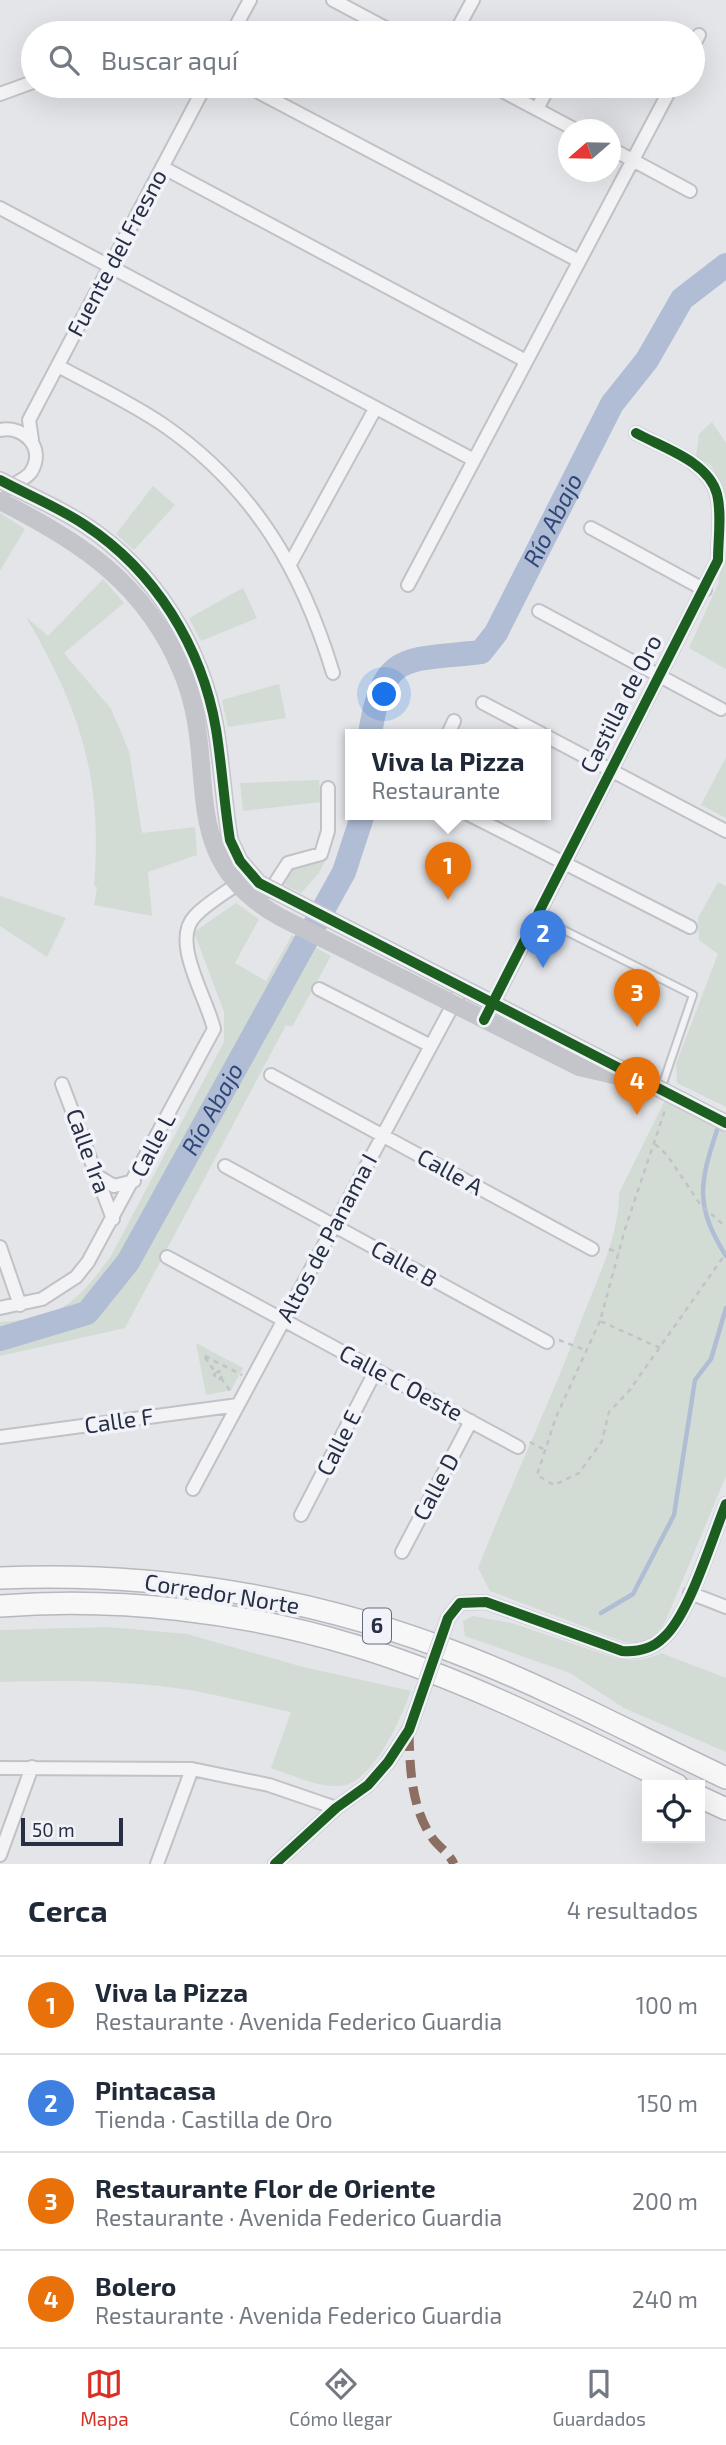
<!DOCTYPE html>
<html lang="es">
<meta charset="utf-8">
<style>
body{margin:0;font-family:"Exo 2",sans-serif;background:#f6f6f7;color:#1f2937}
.controls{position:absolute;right:21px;bottom:21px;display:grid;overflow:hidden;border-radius:0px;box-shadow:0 7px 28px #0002}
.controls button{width:63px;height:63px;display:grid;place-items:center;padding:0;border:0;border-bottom:2px solid #e0e1e3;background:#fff;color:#1f2937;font:35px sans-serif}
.compass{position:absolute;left:558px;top:119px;width:63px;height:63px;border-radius:50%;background:#fff;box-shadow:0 7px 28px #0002;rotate:250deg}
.scale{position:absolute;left:21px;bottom:18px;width:102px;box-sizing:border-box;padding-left:7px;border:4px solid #282f44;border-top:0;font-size:19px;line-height:24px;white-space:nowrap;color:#282f44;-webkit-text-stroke:5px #f1f3f8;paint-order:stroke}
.you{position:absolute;left:385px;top:695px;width:24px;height:24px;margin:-18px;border:5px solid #fff;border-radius:50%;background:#1a73e8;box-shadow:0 0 0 10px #1a73e833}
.badge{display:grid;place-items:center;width:46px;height:46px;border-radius:50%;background:#d93025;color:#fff;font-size:23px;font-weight:700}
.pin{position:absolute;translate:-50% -58px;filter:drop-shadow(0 2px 4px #0008)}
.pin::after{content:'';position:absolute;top:37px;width:24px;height:21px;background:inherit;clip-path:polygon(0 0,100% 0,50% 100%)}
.popup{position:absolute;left:345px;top:729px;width:206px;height:91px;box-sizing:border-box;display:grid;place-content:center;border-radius:0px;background:#fff;filter:drop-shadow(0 2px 5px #0005);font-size:23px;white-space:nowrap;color:#747a83}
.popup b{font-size:26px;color:#1f2937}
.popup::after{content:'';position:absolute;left:50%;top:100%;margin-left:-14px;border:14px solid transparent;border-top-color:#fff}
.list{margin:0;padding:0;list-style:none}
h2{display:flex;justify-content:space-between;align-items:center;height:91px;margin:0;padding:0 28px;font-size:30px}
h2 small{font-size:23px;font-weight:400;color:#747a83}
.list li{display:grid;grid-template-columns:46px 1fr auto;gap:21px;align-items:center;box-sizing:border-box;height:98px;padding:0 28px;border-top:2px solid #e0e1e3}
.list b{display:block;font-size:26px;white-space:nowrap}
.list p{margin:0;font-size:23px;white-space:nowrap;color:#747a83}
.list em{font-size:23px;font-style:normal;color:#747a83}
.icon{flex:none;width:38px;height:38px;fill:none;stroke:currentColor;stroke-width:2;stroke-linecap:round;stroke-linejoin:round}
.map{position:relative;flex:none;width:726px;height:1864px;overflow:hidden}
.search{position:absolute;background:#fff;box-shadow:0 7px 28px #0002;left:21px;right:21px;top:21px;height:77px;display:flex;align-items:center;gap:18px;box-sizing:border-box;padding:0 24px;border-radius:38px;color:#747a83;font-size:26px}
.sheet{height:483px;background:#fff}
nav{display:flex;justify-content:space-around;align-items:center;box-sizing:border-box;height:98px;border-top:2px solid #e0e1e3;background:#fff;font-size:19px;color:#747a83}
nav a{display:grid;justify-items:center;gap:4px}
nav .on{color:#d93025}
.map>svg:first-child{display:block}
.green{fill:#d2dcd4}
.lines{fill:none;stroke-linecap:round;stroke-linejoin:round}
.stream{stroke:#b0bdd5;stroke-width:4.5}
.river{stroke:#b0bdd5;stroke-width:24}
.lane-casing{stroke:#c0c2c7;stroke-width:10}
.street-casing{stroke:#c0c2c7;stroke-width:16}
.highway-casing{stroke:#b6b8be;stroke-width:24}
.path{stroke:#c2c3c9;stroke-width:2.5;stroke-dasharray:5 5;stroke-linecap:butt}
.lane{stroke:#f3f3f6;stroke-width:6}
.street{stroke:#f3f3f6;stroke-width:12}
.secondary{stroke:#c4c5ca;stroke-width:18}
.highway{stroke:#f7f7f7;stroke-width:21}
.street-bridge-casing{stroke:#c0c2c7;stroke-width:16;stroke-linecap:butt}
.street-bridge{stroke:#f3f3f6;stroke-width:12}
.quiet{stroke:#8d6e63;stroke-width:9;stroke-dasharray:18 9;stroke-linecap:butt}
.cycleway-casing{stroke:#f1f3f8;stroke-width:15}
.cycleway{stroke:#1b5e20;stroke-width:10}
.labels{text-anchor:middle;stroke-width:7;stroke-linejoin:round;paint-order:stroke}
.shield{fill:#f1f3f8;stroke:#646a7a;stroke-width:2}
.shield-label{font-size:21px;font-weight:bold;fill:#282f44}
.street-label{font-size:23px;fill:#282f44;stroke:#f1f3f8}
.water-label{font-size:24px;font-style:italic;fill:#2f477b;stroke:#f1f3f8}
</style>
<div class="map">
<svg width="726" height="1864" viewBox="0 0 726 1864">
<rect width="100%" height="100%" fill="#e3e5e9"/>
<path class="green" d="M712 422 726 443V669L689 648 718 584 725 541V494L711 465 696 456 699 434Z
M153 486 175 505 134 550 116 534Z
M0 513 25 529 0 571Z
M103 579 124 603 64 653 111 709 129 751 142 833 195 827 197 855 148 872 152 916 94 905 97 887 94 886C103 778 80 709 26 617L48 636Z
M243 588 257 618 201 641 189 618Z
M279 684 286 718 228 727 222 700Z
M726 757V818L701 805Z
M319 780 321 802 243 811 240 783Z
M326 859 319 873 301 893 284 885 291 867Z
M718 882 726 886V1107L677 1083 676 1064 718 954 699 940 698 918Z
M0 896 66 918 47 957 0 926Z
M236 903 259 919 235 963 266 981 292 935 331 956 292 1027 286 1025 125 1328 0 1356V1322C61 1318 76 1304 111 1256L224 1042V1012L194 932Z
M665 1100 726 1132V1476L666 1620C657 1637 644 1644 624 1642L490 1591 478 1568C512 1482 552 1398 585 1311 600 1273 619 1234 619 1193Z
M196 1343 243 1368 231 1390 206 1395Z
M473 1616 512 1623 615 1658C632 1661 646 1661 661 1653L726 1678V1752L624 1708 570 1673 465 1636 463 1621Z
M108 1627 187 1634 303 1667 411 1691C401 1718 373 1785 339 1786 316 1787 292 1775 271 1768L291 1712C257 1705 224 1696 190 1690 127 1680 64 1680 0 1682V1630Z"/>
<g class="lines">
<path class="stream" d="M717 1130C699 1185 695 1206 726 1256
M601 1613 633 1594 674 1515 695 1380 711 1359 726 1308"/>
<g class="river">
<path id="s1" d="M370 734C383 649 407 661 481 652L496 633 612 404 647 360 682 299 726 265"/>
<path id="s2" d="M0 1339 87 1313 128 1262 344 872 363 814"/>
</g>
<defs>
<path id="lane" d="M536 916 693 995 661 1089"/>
<path id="street" d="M333 0 395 33
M232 33 250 0
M455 33 473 0
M578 33 580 30
M693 46 699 35
M247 86 579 261
M493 86 576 130
M0 94 33 82
M537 109 549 86
M610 148 690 191
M162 167 526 361
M0 208 474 460
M58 366C93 385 132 403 165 426 255 489 302 571 333 673
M0 430C24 425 46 448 31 472 25 480 15 482 9 488
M32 440 29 420 205 86
M591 528 705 590
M290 564 375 409
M408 585 672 86
M539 611 721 709
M483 703 542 734
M448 734 454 721
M546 736 726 831
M468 814 690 927
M270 891 288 863 321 854 328 831V788
M319 989 431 1046
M489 1011 718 560C718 540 722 514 717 494 708 461 663 448 636 433
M271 1075 592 1249
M62 1084 113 1219
M225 1166 547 1342
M97 1176 114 1186 134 1181
M0 1247 20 1305
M167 1257 518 1447
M0 1308 42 1299 76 1277 88 1262 214 1029C207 998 170 941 195 916 208 902 227 892 243 880
M0 1437 238 1405
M193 1489 462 988
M301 1515 376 1370
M402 1552 471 1421
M690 1593 726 1607
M448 1618 460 1603 486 1602 622 1651C637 1652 652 1649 663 1638 689 1616 712 1538 726 1504
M0 1768 192 1769 269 1785 336 1808
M0 1855 32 1767
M157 1864 192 1769
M275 1864 336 1808 368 1785 388 1762 409 1730"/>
<path id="highway" d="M0 1578C159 1571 319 1598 467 1657 554 1691 641 1738 726 1778
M0 1606C118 1597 242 1611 356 1646 463 1678 577 1736 677 1785
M700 1797 726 1809"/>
</defs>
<use href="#lane" class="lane-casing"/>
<use href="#street" class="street-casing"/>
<use href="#highway" class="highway-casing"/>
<path class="path" d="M655 1144 667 1155 700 1204 726 1227
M609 1249 619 1253
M600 1321 556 1417 537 1475 554 1485 579 1473 602 1441 609 1412 629 1391 726 1253
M559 1340 585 1350
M660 1348 600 1321 625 1229 665 1110
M216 1373 214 1375 218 1380 223 1376 219 1371 216 1373 203 1355 242 1375
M221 1378 231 1392
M530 1442 545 1450"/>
<use href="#lane" class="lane"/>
<use href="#street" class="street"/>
<path class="secondary" d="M0 480C28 495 58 507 85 525 155 571 202 647 216 729 222 766 224 803 230 840L240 861 259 883 726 1123
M0 501C81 542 146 584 182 672 222 767 171 856 280 917L579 1067 631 1079"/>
<use href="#highway" class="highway"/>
<defs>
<path id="street-bridge" d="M409 1730 448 1618"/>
</defs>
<use href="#street-bridge" class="street-bridge-casing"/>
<use href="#street-bridge" class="street-bridge"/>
<path class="quiet" d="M409 1733C410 1769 411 1808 433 1839 440 1848 449 1853 454 1864"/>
<defs>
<path id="cycleway" d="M0 480C28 495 58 507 85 525 155 571 202 647 216 729 222 766 224 803 230 840L240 861 259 883 726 1123
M484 1020 718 560C718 540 722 514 717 494 708 461 663 448 636 433
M275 1864 336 1808 368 1785 388 1762 409 1730 448 1618 460 1603 486 1602 622 1651C637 1652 652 1649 663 1638 689 1616 712 1538 726 1504"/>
</defs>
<use href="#cycleway" class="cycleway-casing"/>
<use href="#cycleway" class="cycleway"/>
</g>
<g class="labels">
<rect class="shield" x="363" y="1608.5" width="28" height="35" rx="5"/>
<g class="shield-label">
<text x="377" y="1633">6</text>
</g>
<g class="street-label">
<text transform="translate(117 253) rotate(-62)" y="8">Fuente del Fresno</text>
<text transform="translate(621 704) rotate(-63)" y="8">Castilla de Oro</text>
<text transform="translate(153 1145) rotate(-62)" y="8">Calle L</text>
<text transform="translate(88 1151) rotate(70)" y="8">Calle 1ra</text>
<text transform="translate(450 1172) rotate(29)" y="8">Calle A</text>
<text transform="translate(327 1238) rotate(-62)" y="8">Altos de Panama I</text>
<text transform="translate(404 1264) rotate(29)" y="8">Calle B</text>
<text transform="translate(401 1383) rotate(28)" y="8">Calle C Oeste</text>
<text transform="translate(119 1421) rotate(-8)" y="8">Calle F</text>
<text transform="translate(339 1443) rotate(-63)" y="8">Calle E</text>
<text transform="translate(436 1487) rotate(-62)" y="8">Calle D</text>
<text transform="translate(222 1594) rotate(9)" y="8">Corredor Norte</text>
</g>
<g class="water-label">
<text dy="8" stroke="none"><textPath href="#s1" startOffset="310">Río Abajo</textPath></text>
<text dy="8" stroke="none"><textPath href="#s2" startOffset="331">Río Abajo</textPath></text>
</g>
</g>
</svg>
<div class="controls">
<button><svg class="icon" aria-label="locate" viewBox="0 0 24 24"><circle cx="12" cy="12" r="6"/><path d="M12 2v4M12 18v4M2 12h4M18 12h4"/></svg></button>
</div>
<svg class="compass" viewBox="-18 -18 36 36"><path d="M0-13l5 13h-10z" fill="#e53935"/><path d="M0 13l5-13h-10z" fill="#747a83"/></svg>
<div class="scale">50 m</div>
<div class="you"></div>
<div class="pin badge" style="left:448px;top:900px;background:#e8710a">1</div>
<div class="popup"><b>Viva la Pizza</b>Restaurante</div>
<div class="pin badge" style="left:543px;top:968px;background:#3f7fe0">2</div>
<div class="pin badge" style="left:637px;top:1027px;background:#e8710a">3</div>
<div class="pin badge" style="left:637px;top:1115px;background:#e8710a">4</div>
<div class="search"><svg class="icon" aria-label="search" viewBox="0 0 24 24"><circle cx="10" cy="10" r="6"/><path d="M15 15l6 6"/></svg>Buscar aquí</div>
</div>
<section class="sheet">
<h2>Cerca<small>4 resultados</small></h2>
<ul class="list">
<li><span class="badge" style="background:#e8710a">1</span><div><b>Viva la Pizza</b><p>Restaurante · Avenida Federico Guardia</p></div><em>100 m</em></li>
<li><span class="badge" style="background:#3f7fe0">2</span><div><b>Pintacasa</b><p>Tienda · Castilla de Oro</p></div><em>150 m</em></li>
<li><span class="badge" style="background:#e8710a">3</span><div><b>Restaurante Flor de Oriente</b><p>Restaurante · Avenida Federico Guardia</p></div><em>200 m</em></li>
<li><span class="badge" style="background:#e8710a">4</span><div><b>Bolero</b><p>Restaurante · Avenida Federico Guardia</p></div><em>240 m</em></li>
</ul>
</section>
<nav>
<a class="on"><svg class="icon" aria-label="map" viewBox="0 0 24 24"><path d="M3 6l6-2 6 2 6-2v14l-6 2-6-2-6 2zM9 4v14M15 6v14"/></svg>Mapa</a>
<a><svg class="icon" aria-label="directions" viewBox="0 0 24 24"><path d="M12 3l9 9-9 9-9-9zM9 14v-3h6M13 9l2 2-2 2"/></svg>Cómo llegar</a>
<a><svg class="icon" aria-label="saved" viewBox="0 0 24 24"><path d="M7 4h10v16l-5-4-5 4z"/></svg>Guardados</a>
</nav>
